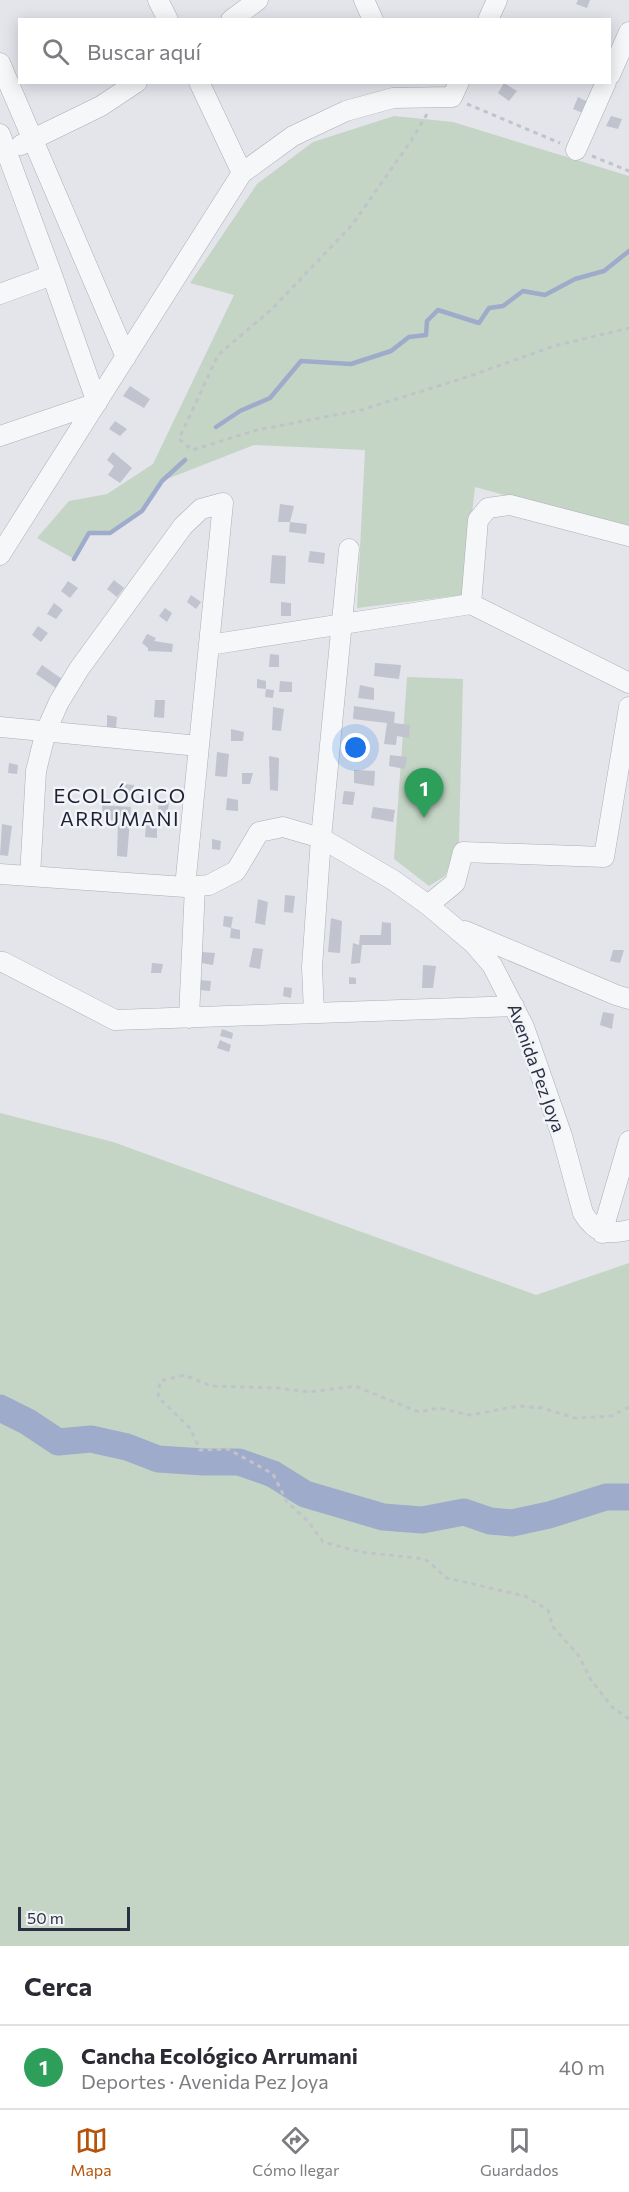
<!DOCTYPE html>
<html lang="es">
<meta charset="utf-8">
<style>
body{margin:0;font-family:Commissioner,sans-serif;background:#f7f7f7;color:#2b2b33}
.scale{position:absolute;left:18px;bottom:15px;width:112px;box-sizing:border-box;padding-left:6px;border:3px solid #2b2f44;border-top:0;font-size:16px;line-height:21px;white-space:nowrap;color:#2b2f44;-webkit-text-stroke:4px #f3f4f8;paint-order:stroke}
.you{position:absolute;left:356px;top:748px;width:21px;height:21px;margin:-15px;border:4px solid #fff;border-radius:50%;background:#1a73e8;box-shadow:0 0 0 9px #1a73e833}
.badge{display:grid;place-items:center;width:39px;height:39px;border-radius:50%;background:#b45309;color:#fff;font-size:20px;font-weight:700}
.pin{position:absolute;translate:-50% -50px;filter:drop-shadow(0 2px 3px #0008)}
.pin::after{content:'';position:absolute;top:32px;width:21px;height:18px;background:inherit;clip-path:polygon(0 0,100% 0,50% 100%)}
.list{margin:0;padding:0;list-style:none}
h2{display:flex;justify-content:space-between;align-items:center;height:78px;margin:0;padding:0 24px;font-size:26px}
h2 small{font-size:20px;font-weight:400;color:#7c7c81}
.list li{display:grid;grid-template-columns:39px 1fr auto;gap:18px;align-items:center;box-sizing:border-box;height:84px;padding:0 24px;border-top:2px solid #e1e1e2}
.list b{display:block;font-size:22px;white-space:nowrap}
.list p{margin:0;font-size:20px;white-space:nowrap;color:#7c7c81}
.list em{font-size:20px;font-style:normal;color:#7c7c81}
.icon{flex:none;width:33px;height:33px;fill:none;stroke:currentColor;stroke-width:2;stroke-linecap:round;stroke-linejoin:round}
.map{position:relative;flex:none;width:629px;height:1946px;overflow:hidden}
.search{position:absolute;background:#fff;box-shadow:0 3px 15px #0003;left:18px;right:18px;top:18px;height:66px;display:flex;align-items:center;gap:15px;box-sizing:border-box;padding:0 21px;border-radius:0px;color:#7c7c81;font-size:22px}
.sheet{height:162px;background:#fff}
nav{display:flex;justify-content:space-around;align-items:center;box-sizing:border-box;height:84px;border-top:2px solid #e1e1e2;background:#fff;font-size:16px;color:#7c7c81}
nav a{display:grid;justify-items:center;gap:3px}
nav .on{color:#b45309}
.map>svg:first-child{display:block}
.green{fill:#c5d5c5}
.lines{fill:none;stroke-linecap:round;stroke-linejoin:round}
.stream{stroke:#9fabca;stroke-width:4.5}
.river{stroke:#9fabca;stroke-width:27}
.building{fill:#c1c3ce}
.minor-casing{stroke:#acaeb9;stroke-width:21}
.path{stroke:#c1c3ca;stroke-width:3;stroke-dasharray:4.5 4.5;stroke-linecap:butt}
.minor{stroke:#f6f7f9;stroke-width:20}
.labels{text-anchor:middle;stroke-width:5;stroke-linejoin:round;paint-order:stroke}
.street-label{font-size:18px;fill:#2b2f44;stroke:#f3f4f8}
.neighbourhood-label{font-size:20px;letter-spacing:1.5px;fill:#1d2035;stroke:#f3f4f8}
</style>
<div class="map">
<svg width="629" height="1946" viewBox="0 0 629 1946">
<rect width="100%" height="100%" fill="#e3e5eb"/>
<path class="green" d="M394 116 453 122 629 176V529L475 487 463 595 357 608 365 450 254 445 162 481 142 511 128 522 110 533H89L74 559 37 538 69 501 107 494 153 464 234 295 190 283 257 184 313 142Z
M407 677 463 679 459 842 445 876 429 886 394 859Z
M0 1113 113 1142 536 1295 629 1263V1946H0Z"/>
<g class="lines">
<path class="stream" d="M216 427 240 411 270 398 301 361 351 364 391 351 409 337 426 335 427 321 438 310 479 323 489 308 503 306 523 291 545 295 575 279 604 271 629 251
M74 559 89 533H110L142 511 162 481 185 460"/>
<path class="river" d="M0 1408 28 1422 58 1442 91 1439 127 1447 158 1459 204 1462H239L273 1474 305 1494 383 1517 422 1520 464 1512 490 1521 512 1523 549 1515 606 1497H629"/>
</g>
<path class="building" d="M578 0H590L587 8 576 4Z
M504 83 517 91 509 101 498 93Z
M578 97 588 102 583 113 573 109Z
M611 116 622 119 618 129 606 126Z
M130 386 150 399 144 408 123 396Z
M115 421 127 429 120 436 109 429Z
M113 452 132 468 120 483 108 475 114 466 107 460Z
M280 504 294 506 290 522 307 524 306 534 289 532 290 522H278Z
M310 551 325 553 324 564 308 562Z
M272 555 286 556 285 584 270 583Z
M114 580 124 588 117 597 107 589Z
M68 581 78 588 70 598 61 591Z
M191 595 201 602 196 609 187 602Z
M281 602 291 603V616H281Z
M54 603 63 610 56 619 47 614Z
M165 608 172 613 167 622 159 616Z
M38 626 48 633 41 642 32 635Z
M147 634 156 638 154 641 173 644 172 652 148 651V648L142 643Z
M270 654 279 655V667H269Z
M375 663 401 665 399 679 374 676Z
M42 665 62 679 56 688 36 674Z
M257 679 266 681V689L257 688Z
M280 681 292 682V692H279Z
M360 685 374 688V700L358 698Z
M266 689 274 690 273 698 265 697Z
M155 700H165L164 718 154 717Z
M354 706 395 712 394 723 410 725 409 738 397 736 396 745 384 744 387 723 353 719Z
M273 707 284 709 281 731 272 730Z
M107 715 117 717 116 728 107 729Z
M231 729 244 732 243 741H231Z
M217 752 229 754 227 777 215 776Z
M390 755 407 757 405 769 389 766Z
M269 756 279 758 278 791 270 790Z
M9 763 18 765 17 774 8 773Z
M354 770 375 771 374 786 354 783Z
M242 773H253L250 784H242Z
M124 784 134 785 132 795 123 793Z
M344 791 355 792 353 805 342 804Z
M227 798 238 800V811L226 810Z
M159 801H169L167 820 157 819Z
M102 805 131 807 127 857 117 856 118 821 103 819Z
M373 807 395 810 393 822 371 818Z
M2 824 12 826 8 856 0 855Z
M146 825 157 827V838L145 837Z
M212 839 221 841 220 850 212 849Z
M285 895 295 896 293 913 284 912Z
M258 899 268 902 265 925 255 923Z
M224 916 233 917 231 928 240 930V939L230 938 231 928 223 926Z
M331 918 342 921 340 953 328 952Z
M382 922 391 923V945H362L360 963 351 964 353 943 359 945 360 935H381Z
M253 948 263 949 260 969 249 967Z
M613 950H624L620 963 610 961Z
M202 952 215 953 213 965 201 963Z
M152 963 163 964 161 973H151Z
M423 965 436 966 433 988H422Z
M349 977 356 978V984H349Z
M200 980 211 981 210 991 199 990Z
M284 987 292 988 291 998 283 996Z
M603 1012 614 1014 612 1029 600 1025Z
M222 1029 233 1033 232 1039 220 1036Z
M220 1040 231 1045 229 1052 217 1048Z"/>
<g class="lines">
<defs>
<path id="minor" d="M158 0 168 20
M364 0 373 20
M231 20 258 0
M488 20 497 0
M0 63 126 357
M610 75 629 32
M199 82 242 173
M0 134 52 275 97 403 0 436
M21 145 101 106 137 82
M576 150 606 82
M0 294 52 275
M0 555 242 173 293 136 346 111 393 98 452 97 459 82
M471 604 478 520 488 508 510 505 629 536
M209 645 471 604 629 683
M0 727 199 746
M0 874 185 887 209 885 236 871 259 832 283 827 321 838 393 880 428 905 473 943 492 965 524 1027 562 1136 583 1213C596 1234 606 1235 629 1230
M30 876 36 771 46 731 59 702 79 669 183 526 201 509 223 503 185 887
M428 905 455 883 463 852 604 857 629 707
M465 931 616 995 629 999
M0 962H3L115 1020 514 1006
M314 1013 312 967 321 838 349 549
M189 1018 195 886
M602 1233 629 1141"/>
</defs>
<use href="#minor" class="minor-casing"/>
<path class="path" d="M467 104 560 143
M427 114 411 141 352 225 272 309 218 355 179 439 192 450 257 430 361 410 467 377 554 346 629 328
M592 156 629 171
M629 1407 611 1416 575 1418 542 1408 519 1406 470 1415 439 1408 419 1412 355 1386 309 1392 277 1388 211 1386 185 1375 160 1381 158 1397 190 1428 200 1450 228 1449 273 1474 287 1502 308 1521 323 1542 361 1552 425 1559 447 1578 525 1596 548 1610 553 1627 579 1656 591 1680 612 1707 629 1719"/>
<use href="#minor" class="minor"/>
</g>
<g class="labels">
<g class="street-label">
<text transform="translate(536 1068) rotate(70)" y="6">Avenida Pez Joya</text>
</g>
<g class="neighbourhood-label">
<text x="120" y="803">ECOLÓGICO<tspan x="120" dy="23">ARRUMANI</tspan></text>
</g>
</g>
</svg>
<div class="scale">50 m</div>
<div class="you"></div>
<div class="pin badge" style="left:424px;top:818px;background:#2e9e5b">1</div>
<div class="search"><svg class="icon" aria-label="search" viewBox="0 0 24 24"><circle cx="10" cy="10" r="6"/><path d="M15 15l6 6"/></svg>Buscar aquí</div>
</div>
<section class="sheet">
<h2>Cerca<small></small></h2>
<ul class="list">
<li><span class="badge" style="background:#2e9e5b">1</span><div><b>Cancha Ecológico Arrumani</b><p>Deportes · Avenida Pez Joya</p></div><em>40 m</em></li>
</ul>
</section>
<nav>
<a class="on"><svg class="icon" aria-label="map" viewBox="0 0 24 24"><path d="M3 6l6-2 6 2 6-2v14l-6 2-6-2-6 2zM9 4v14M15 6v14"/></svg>Mapa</a>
<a><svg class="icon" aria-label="directions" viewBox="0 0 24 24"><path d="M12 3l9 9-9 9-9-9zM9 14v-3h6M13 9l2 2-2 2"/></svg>Cómo llegar</a>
<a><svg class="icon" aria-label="saved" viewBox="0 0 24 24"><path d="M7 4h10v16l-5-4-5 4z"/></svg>Guardados</a>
</nav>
